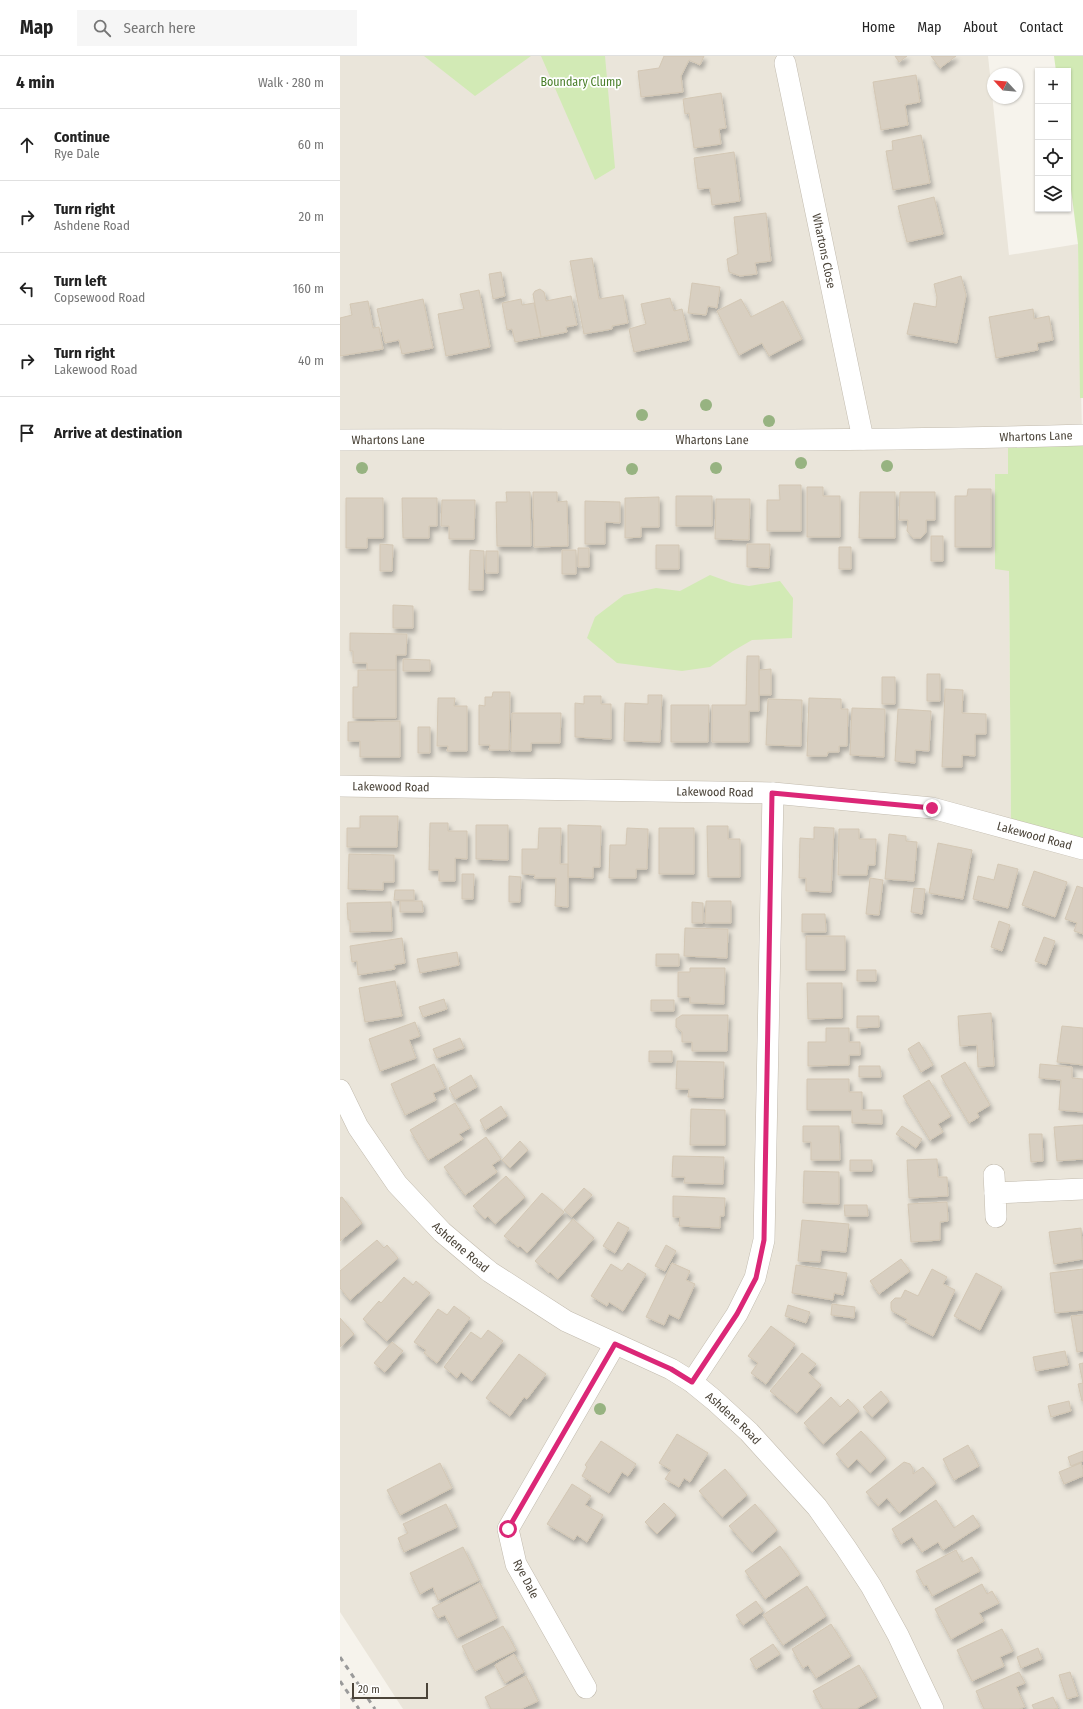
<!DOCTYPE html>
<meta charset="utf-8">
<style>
body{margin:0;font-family:"Fira Sans Condensed",sans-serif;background:#f6f6f6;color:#222}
.controls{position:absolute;right:12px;top:12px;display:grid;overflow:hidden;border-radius:0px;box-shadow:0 1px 3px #0004}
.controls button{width:36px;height:36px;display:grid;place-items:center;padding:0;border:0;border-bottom:1px solid #e0e0e0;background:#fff;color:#222;font:20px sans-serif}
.compass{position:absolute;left:647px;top:12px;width:36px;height:36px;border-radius:50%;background:#fff;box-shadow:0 1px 3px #0004;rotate:296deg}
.scale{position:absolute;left:12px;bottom:10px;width:76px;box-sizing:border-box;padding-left:4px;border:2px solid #4b4439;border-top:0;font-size:11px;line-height:14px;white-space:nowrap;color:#4b4439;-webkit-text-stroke:3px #fff;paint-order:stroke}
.stop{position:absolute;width:12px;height:12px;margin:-9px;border:3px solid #db2777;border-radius:50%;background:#fff}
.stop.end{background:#db2777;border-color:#fff;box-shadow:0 1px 4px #0008}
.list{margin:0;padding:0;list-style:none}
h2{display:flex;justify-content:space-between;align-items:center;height:52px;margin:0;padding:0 16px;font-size:17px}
h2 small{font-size:13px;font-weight:400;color:#767676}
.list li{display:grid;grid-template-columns:26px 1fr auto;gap:12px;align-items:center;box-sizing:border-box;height:72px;padding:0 16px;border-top:1px solid #e0e0e0}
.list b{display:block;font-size:15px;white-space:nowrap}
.list p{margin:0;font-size:13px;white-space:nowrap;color:#767676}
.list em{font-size:13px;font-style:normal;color:#767676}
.icon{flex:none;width:22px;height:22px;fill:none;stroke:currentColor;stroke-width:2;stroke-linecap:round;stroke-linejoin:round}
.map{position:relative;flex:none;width:743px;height:1653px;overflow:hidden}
header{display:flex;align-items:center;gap:24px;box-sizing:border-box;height:56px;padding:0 20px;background:#fff;border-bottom:1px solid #e0e0e0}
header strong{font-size:19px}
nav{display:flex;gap:22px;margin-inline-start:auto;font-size:14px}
.search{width:280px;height:36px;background:#f6f6f6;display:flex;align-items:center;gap:10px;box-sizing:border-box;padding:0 14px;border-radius:0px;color:#767676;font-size:15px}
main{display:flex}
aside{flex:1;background:#fff}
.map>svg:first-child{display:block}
.residential{fill:#eae5da}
.green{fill:#d2eab5}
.building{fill:#d8cfc1;stroke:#d3c7b4;filter:url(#shadow)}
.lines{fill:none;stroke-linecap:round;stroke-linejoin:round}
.minor-casing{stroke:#c2bbae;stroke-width:22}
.minor{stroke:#fff;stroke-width:21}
.rail{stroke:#9a9a9a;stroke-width:3;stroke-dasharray:5 5;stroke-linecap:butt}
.tree{fill:#97b381}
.route{stroke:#db2777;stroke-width:5}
.labels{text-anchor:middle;stroke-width:3.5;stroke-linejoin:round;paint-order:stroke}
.park-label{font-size:12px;fill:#4a7f2a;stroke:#fff}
.street-label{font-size:12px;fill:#4b4439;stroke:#fff}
</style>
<header>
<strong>Map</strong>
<div class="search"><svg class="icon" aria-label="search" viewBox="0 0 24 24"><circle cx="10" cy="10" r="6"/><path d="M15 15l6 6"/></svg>Search here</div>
<nav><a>Home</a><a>Map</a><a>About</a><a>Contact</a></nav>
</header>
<main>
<aside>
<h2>4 min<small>Walk · 280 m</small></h2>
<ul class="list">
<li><svg class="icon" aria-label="ahead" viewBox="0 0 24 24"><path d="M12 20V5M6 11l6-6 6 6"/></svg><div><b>Continue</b><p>Rye Dale</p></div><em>60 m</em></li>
<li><svg class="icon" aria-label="right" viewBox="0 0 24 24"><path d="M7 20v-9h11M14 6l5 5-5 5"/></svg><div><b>Turn right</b><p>Ashdene Road</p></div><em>20 m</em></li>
<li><svg class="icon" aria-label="left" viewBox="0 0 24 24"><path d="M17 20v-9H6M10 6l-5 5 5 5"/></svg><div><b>Turn left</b><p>Copsewood Road</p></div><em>160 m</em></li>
<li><svg class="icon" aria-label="right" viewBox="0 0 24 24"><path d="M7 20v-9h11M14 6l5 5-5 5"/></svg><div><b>Turn right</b><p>Lakewood Road</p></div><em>40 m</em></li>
<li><svg class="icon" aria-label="arrive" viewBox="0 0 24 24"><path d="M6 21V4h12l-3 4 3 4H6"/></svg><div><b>Arrive at destination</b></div></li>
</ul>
</aside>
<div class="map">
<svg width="743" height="1653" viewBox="0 0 743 1653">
<defs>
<filter id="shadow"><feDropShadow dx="2.5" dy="4.5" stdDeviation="2" flood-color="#0004"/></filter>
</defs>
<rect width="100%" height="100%" fill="#f6f3ec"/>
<path class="residential" d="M0 0H648L669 199 738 188 742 379 668 383 671 773 743 793V1653H63L0 1556Z"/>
<path class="green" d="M84 0H191L135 40Z
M201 0H265L275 112 255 124Z
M714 0H743V342H740L738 188 728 110V15H716Z
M743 379V793L671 773 669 515 655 513V418H668V382Z
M370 519 392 527 409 530 440 525 453 542 452 582 412 584 393 595 370 611 342 615 277 607 247 582 255 561 284 539 316 532 340 535Z"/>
<path class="building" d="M324 0H364L360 9 349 4 341 20 343 36 301 41 298 15 319 12Z
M555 0H567L559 6Z
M591 0H616L600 12Z
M576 19 580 46 565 49 568 69 541 74 533 26Z
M381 37 386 72 379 73 381 88 354 92 349 57 345 58 343 43Z
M581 79 590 127 553 134 546 95 553 94 552 85Z
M394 96 400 145 372 149 370 132 358 133 354 102Z
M594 141 603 178 567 186 558 150Z
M426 157 431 205 415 207 417 218 400 220 389 216 387 203 398 198 394 161Z
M252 202 259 243 283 239 288 267 272 270V273L244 278 230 205Z
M161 216 165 240 153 243 149 218Z
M621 220 626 239 617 287 567 278 574 247 596 251 597 241 594 228Z
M352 227 380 231 377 252 368 250 366 259 348 257Z
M200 233 204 236 206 245 231 240 237 269 226 271 227 276 201 281 193 238 195 235Z
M139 234 150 291 106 300 98 258 124 253 120 238Z
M330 242 334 255 342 253 349 284 294 296 289 273 306 268 301 248Z
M83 243 93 292 62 298 59 284 45 287 37 253Z
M181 243 182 249 194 247 201 281 175 286 172 273 167 274 162 247Z
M401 243 411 261 443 245 462 283 429 300 422 287 399 299 377 255Z
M28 245 33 272 39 271 43 293 0 300V262L12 259 10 248Z
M693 253 694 263 709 260 713 284 697 287 698 294 656 302 649 261Z
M439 429H461V475H427V444H440Z
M467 431H483V440H500V481H467Z
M628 433H651V491H615V440H627Z
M166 436H190L191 490H157L156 446H167Z
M193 436H217V446L227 445 228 490 194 491Z
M520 436H555V482H519Z
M560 436H595V464H586V476L581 482H573L567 475 568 464H559Z
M336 440H372V470H336Z
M319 441V471H301V481L285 482V442Z
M6 442H43V482H27V492H6Z
M62 442H97V470H89V482H63Z
M376 443H410L409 484 375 483Z
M102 444H135L134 483H109V470H101Z
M245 445 280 446V467L265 466V488H245Z
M591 480H603V505H591Z
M40 488 53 489 52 515H40Z
M407 488H430L429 512 407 511Z
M316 489H339V513H316Z
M499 491H511V513H499Z
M238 492H249V511H238Z
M130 494 144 495 143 534H129Z
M222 494H236V518H222Z
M146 495H158V517H146Z
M53 549 73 550V572H53Z
M10 577 67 578 66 599H56V614H27V607H13V595H10Z
M407 600H419V655H409V686H372V649H406Z
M63 603 90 604V615H63Z
M431 613V639H419V614Z
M18 614H56V662H13V631H18Z
M587 618H600V645H587Z
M542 621H555V648H542Z
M605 633 623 634 622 657 646 658V678H635V700L622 699V711H602Z
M153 636H170L169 694H149L150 689H139V649L145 650V641H152Z
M308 639H322L320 686 284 685 285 647 308 648Z
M244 640H261V648H271V683L235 681V647L244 648Z
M98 642H115L114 650H127V695H107L108 690H97Z
M469 642 501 643V653H508L507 690H499V696H488L487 700H467Z
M428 643 462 644 461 690 426 689Z
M331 649H369L368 686H331Z
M512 652 545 653 544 701 510 699Z
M558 653 591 655 589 695 575 694V707L555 705Z
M172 657H221L220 687H191V695H171Z
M60 665V701H20V685H8V666Z
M78 671H90V697H78Z
M20 760H58L57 791H7V772H20Z
M90 767H108V775H127V803L115 802V825H99V814H89Z
M136 769H168V804L136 803Z
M228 769 261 770 260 811H253V822L228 821Z
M367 770H388V783H400V821H368Z
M474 771 494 772 491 836 466 835V822H459L460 782 474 783Z
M199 772H221L220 808H228V851L215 850 216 822H194L195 819 182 818V793H198Z
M287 772 308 773 307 813H296V822H269L270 789H286Z
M319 772H354V818H319Z
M499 773H519V783H536L535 809H528L527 819H498Z
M549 778 566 780V785L577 786 574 825 545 823Z
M598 787 632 794 623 843 589 837Z
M9 798 54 799V826H43V834L8 833Z
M658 808 678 813 668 852 633 843 638 820 654 824Z
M694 815 727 826 715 861 682 849Z
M122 818H134L133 843H122Z
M169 820 181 821 180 846H169Z
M530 822 543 824 539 859 526 858Z
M737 830 743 832V878L734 875 737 867 725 863Z
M574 832 585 833 582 858 571 856Z
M55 834H74V844H54Z
M60 845H82L83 856H60Z
M366 845H391V867H365Z
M51 846 52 875 10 876V864H8L7 847Z
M352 846 363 847V867H352Z
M462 858H485L486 876H462Z
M659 865 670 869 662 895 651 891Z
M345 872 388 873 387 902 344 900Z
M466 880H505V914H466Z
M704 881 715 885 706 909 695 905Z
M62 882 65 907 54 909 55 913 18 919 17 905 12 906 10 890Z
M117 896 119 909 80 917 77 903Z
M316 898H339V910H316Z
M350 912H385L384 948 350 947V941H338V916H350Z
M517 914H536V925H517Z
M55 925 62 960 25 966 19 932Z
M467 927H502V962L468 963Z
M104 943 107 953 83 961 79 951Z
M311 944H334V955H311Z
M651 957 654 1010 638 1011 637 989 620 990 618 960Z
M342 959H388L387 995H352V986H342V976L336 971V963Z
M517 960H539V971L517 972Z
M75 966 80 980 69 984 76 1002 40 1015 29 983Z
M722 970 743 972V1009L717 1006Z
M486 972H509V986H520V999H509V1009L468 1010V986H486Z
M120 982 124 992 97 1002 93 993Z
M579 986 593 1009 581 1016 568 993Z
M309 995H332V1006H309Z
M337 1005 384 1006 383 1042 348 1041 349 1033H336Z
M625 1006 650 1049 637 1057 639 1061 629 1067 601 1020Z
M94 1008 105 1032 93 1037 96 1044 65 1059 51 1028Z
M700 1008 732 1011V1022L743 1023V1056L719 1054 721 1024 699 1022Z
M519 1010H540L541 1021H519Z
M131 1019 137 1031 115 1043 109 1032Z
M467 1023H509V1036H522V1054H542V1068L512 1067V1054H467Z
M589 1024 611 1060 598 1068 603 1076 590 1084 563 1040Z
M115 1047 130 1072 119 1078 123 1083 88 1104 70 1074Z
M161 1050 167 1060 145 1074 140 1064Z
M351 1053 385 1054V1089H350Z
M743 1069V1103L717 1105 714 1071Z
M463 1070H499L500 1104H471V1086H463Z
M562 1070 582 1083 576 1092 556 1078Z
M689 1078H702L703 1105 691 1106Z
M146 1081 161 1103 152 1109 157 1116 125 1139 104 1111Z
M180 1085 188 1094 170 1112 162 1104Z
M333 1100 384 1101 383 1128 344 1127 345 1121H332Z
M597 1103 598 1121H607L608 1140 569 1142 567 1104Z
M510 1104H532V1115H510Z
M464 1115 499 1116V1148L463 1147Z
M166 1120 185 1141 155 1168 148 1160 145 1163 133 1150Z
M244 1132 252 1139 232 1161 224 1154Z
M202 1137 224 1156 187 1197 180 1190 178 1191 164 1180Z
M333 1140 385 1142 384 1160H380V1172L339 1170 340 1161H333Z
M2 1141 22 1167 0 1185V1142Z
M607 1146 608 1165 600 1166V1184L571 1186 568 1148Z
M504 1149H527L528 1160H505Z
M233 1163 254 1182 218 1223 210 1216 209 1217 195 1205Z
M462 1164 509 1168 506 1196 481 1194 480 1206 458 1205Z
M278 1166 289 1172 275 1197 263 1190Z
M741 1172 743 1203 714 1208 709 1176Z
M37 1184 44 1192 47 1189 58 1202 10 1244 0 1232V1215Z
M326 1189 336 1195 325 1215 315 1210Z
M561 1203 570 1215 539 1238 530 1225Z
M288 1207 306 1218 283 1255 269 1246 267 1250 251 1240 271 1208 282 1215Z
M332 1207 350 1215 346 1224 355 1228 339 1263 329 1258 324 1269 306 1261Z
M456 1209 507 1217 503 1239 494 1237 493 1244 452 1237Z
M592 1213 607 1221 603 1228 615 1234 593 1280 565 1266 567 1263 552 1255 551 1252V1246L555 1242H561L565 1234 578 1240Z
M743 1213V1254L715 1257 710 1217Z
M636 1217 662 1231 640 1274 614 1260Z
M64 1221 73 1229 76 1225 90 1237 47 1285 23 1263 39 1245 41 1247Z
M492 1248 515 1251 514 1262 491 1259Z
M448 1249 470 1256 466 1267 445 1260Z
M114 1250 130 1262 97 1307 84 1297 86 1294 74 1286 98 1253 107 1259Z
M743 1259V1295L737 1296 731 1260Z
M0 1262 14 1278 0 1291Z
M431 1270 455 1288 426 1328 411 1317 418 1307 408 1300Z
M148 1274 163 1285 132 1325 121 1316 117 1322 104 1311 131 1276 141 1283Z
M52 1286 63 1295 45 1316 34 1307Z
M725 1295 728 1309 696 1315 693 1301Z
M462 1297 476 1308 468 1317 481 1329 457 1357 430 1335Z
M179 1298 206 1318 187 1343 184 1341 170 1360 146 1342Z
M743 1307V1327L739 1308Z
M743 1327V1345H742L738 1328Z
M541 1335 549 1345 532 1361 523 1351Z
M491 1341 500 1351 508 1343 519 1355 483 1388 464 1367Z
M729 1345 731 1355 711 1361 708 1350Z
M521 1375 546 1402 530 1417 517 1403 508 1412 496 1398Z
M337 1378 368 1397 350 1426 344 1422 339 1431 325 1423 331 1414 319 1407Z
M261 1385 296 1408 288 1420 282 1416 269 1437 242 1420 247 1411 245 1409Z
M628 1389 639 1410 614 1424 603 1403Z
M743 1395V1405L731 1410 728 1401Z
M564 1406 570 1408 573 1413V1418L583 1411 596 1427 559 1457 547 1442 538 1450 526 1436Z
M100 1407 112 1432 60 1459 47 1434Z
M741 1407 743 1413V1420L724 1428 719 1416Z
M385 1413 407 1439 382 1461 359 1435Z
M232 1428 251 1440 245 1449 263 1459 247 1486 237 1479 234 1484 207 1468Z
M596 1444 614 1472 633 1459 640 1470 603 1494 598 1486 582 1496 572 1481 561 1488 552 1473Z
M324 1447 336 1459 317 1478 305 1466Z
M106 1448 117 1471 64 1496 58 1482 68 1477 63 1468Z
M415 1448 437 1474 412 1496 389 1470Z
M440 1490 460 1518 425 1543 405 1515Z
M123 1491 139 1524 98 1544 93 1531 80 1538 70 1517Z
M616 1494 622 1506 632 1501 640 1515 592 1540 587 1529 584 1530 576 1515Z
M140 1527 157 1562 117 1582 105 1559 98 1562 92 1552Z
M642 1528 647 1538 652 1535 659 1547 639 1557 644 1565 611 1583 595 1553Z
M467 1530 486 1560 443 1589 423 1559Z
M416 1545 423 1555 403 1569 396 1559Z
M491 1568 511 1600 476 1622 468 1609 463 1612 452 1593Z
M163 1570 176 1594 135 1615 122 1590Z
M662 1573 673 1595 660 1601 664 1610 632 1625 617 1594Z
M433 1588 440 1598 416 1613 410 1603Z
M698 1592 702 1603 681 1612 677 1601Z
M174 1598 184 1616 165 1627 155 1609Z
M519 1609 537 1641 516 1653H483L473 1635Z
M679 1616 685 1627 676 1631 685 1651 679 1653H644L636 1635Z
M730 1616 738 1640 727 1643 719 1619Z
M186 1620 198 1645 181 1653H151L145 1641Z
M713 1641 718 1652 714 1653H694L692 1649Z"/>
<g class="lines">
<defs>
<g id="minor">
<path id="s1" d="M445 7 523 383"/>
<path id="s2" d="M0 384C248 383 495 387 743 379"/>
<path id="s3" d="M0 730 433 737 592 752 743 793"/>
<path id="s4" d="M0 1034 18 1071 57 1128 102 1176 134 1203 150 1216 226 1265 331 1313 352 1326 374 1344 409 1376 477 1451 506 1492 531 1530 558 1579 593 1653"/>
<path d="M654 1119 655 1137"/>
<path d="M656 1161 655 1137 743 1133"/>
<path d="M352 1326 397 1258 415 1222 424 1184 433 737"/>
<path d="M246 1632 176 1508 168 1473 275 1288"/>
</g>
</defs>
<use href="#minor" class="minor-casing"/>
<use href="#minor" class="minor"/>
<path class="rail" d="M0 1601 35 1653
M0 1625 19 1653"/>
</g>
<g class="tree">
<circle cx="366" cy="349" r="6"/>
<circle cx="302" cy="359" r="6"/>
<circle cx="429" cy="365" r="6"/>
<circle cx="461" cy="407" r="6"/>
<circle cx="547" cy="410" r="6"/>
<circle cx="22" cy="412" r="6"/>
<circle cx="376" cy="412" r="6"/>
<circle cx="292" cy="413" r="6"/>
<circle cx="260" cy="1353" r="6"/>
</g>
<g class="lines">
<path class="route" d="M168 1473 275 1288 331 1313 352 1326 397 1258 416 1222 424 1184 432 737 592 752"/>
</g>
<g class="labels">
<g class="park-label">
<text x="241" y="30">Boundary Clump</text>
</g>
<g class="street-label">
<text dy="4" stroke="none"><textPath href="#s1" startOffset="192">Whartons Close</textPath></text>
<text dy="4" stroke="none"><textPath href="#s2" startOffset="696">Whartons Lane</textPath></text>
<text dy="4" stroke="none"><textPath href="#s2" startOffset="48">Whartons Lane</textPath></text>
<text dy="4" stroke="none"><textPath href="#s2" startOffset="372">Whartons Lane</textPath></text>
<text dy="4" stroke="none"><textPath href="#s3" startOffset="51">Lakewood Road</textPath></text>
<text dy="4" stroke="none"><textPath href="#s3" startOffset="375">Lakewood Road</textPath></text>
<text dy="4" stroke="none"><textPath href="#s3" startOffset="699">Lakewood Road</textPath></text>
<text dy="4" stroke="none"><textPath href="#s4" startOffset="200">Ashdene Road</textPath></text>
<text dy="4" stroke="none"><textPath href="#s4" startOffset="524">Ashdene Road</textPath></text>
<text transform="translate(186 1523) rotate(63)" y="4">Rye Dale</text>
</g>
</g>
</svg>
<div class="controls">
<button>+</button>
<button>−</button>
<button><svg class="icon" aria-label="locate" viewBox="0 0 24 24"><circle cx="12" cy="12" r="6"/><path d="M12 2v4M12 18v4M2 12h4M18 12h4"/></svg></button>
<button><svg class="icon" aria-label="layers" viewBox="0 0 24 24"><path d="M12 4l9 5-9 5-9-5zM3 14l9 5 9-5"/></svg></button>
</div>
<svg class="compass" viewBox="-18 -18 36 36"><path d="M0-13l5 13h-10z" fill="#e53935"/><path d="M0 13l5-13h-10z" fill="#767676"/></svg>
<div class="scale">20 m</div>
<div class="stop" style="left:168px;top:1473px"></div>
<div class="stop end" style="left:592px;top:752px"></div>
</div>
</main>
